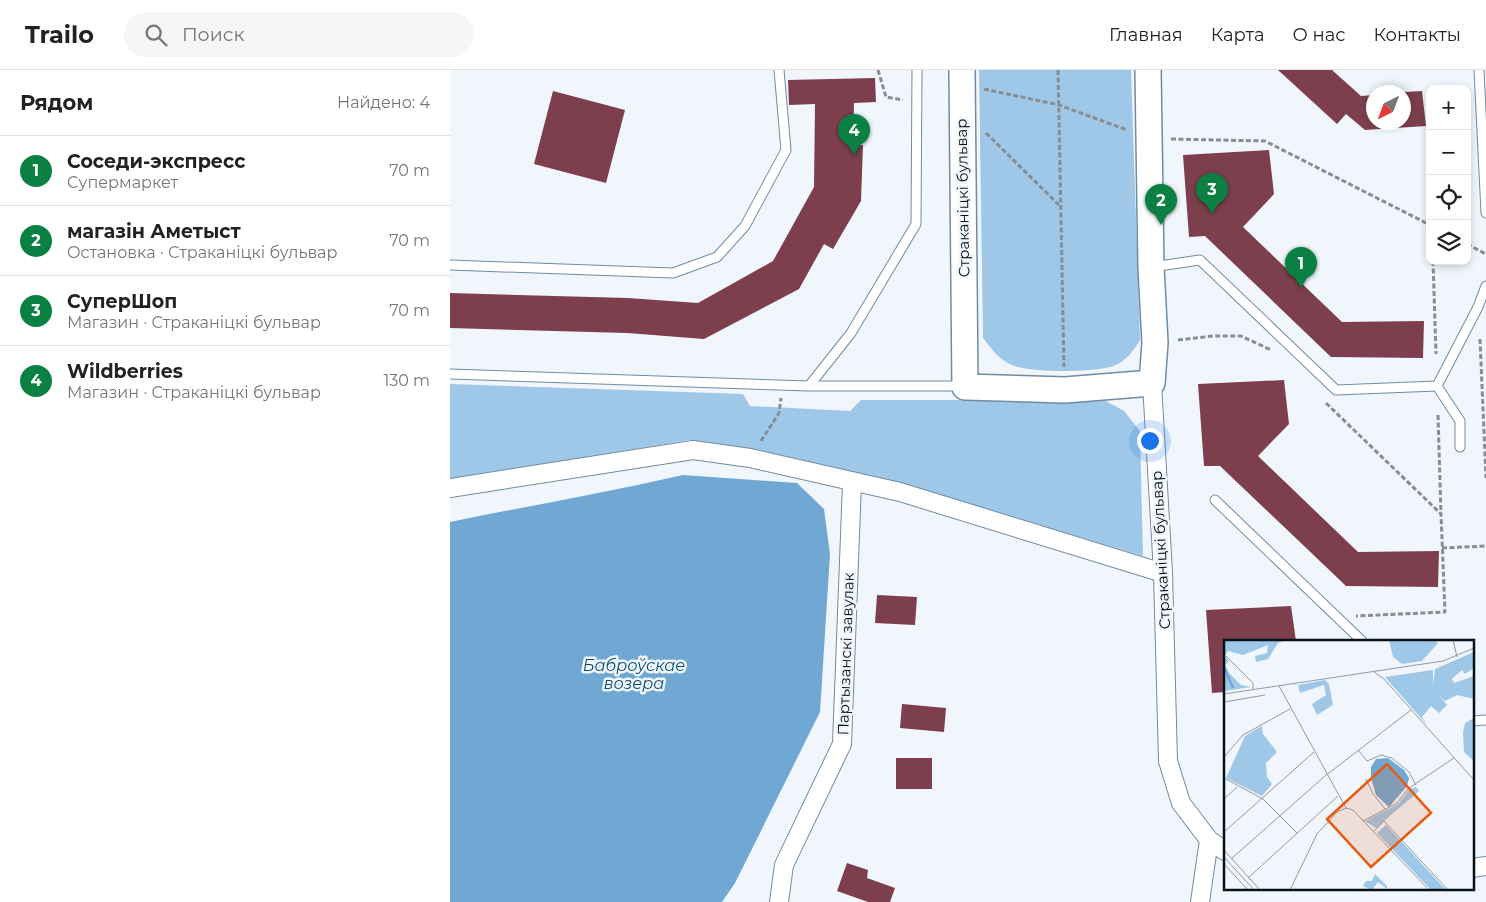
<!DOCTYPE html>
<html lang="ru">
<meta charset="utf-8">
<style>
body{margin:0;font-family:Montserrat,sans-serif;background:#f6f6f6;color:#222}
.controls{position:absolute;right:15px;top:15px;display:grid;overflow:hidden;border-radius:10px;box-shadow:0 2px 8px #0003}
.controls button{width:45px;height:45px;display:grid;place-items:center;padding:0;border:0;border-bottom:1px solid #e0e0e0;background:#fff;color:#222;font:25px sans-serif}
.compass{position:absolute;left:916px;top:15px;width:45px;height:45px;border-radius:50%;background:#fff;box-shadow:0 2px 8px #0003;rotate:222deg}
.you{position:absolute;left:699px;top:370px;width:18px;height:18px;margin:-12px;border:4px solid #fff;border-radius:50%;background:#1a73e8;box-shadow:0 0 0 8px #1a73e833}
.badge{display:grid;place-items:center;width:32px;height:32px;border-radius:50%;background:#0b8043;color:#fff;font-size:16px;font-weight:700}
.pin{position:absolute;translate:-50% -41px;filter:drop-shadow(0 1px 2px #0008)}
.pin::after{content:'';position:absolute;top:26px;width:18px;height:15px;background:inherit;clip-path:polygon(0 0,100% 0,50% 100%)}
.list{margin:0;padding:0;list-style:none}
h2{display:flex;justify-content:space-between;align-items:center;height:65px;margin:0;padding:0 20px;font-size:21px}
h2 small{font-size:16px;font-weight:400;color:#767676}
.list li{display:grid;grid-template-columns:32px 1fr auto;gap:15px;align-items:center;box-sizing:border-box;height:70px;padding:0 20px;border-top:1px solid #e0e0e0}
.list b{display:block;font-size:19px;white-space:nowrap}
.list p{margin:0;font-size:16px;white-space:nowrap;color:#767676}
.list em{font-size:16px;font-style:normal;color:#767676}
.icon{flex:none;width:28px;height:28px;fill:none;stroke:currentColor;stroke-width:2;stroke-linecap:round;stroke-linejoin:round}
.map{position:relative;flex:none;width:1036px;height:832px;overflow:hidden}
header{display:flex;align-items:center;gap:30px;box-sizing:border-box;height:70px;padding:0 25px;background:#fff;border-bottom:1px solid #e0e0e0}
header strong{font-size:24px}
nav{display:flex;gap:28px;margin-inline-start:auto;font-size:18px}
.search{width:350px;height:45px;background:#f6f6f6;display:flex;align-items:center;gap:12px;box-sizing:border-box;padding:0 18px;border-radius:28px;color:#767676;font-size:19px}
main{display:flex}
aside{flex:1;background:#fff}
.map>svg:first-child{display:block}
.green{fill:#9fc7e7}
.water{fill:#71a8d3}
.building{fill:#7d3f4d}
.lines{fill:none;stroke-linecap:round;stroke-linejoin:round}
.lane-casing{stroke:#6f8ca4;stroke-width:11}
.street-casing{stroke:#6f8ca4;stroke-width:20}
.secondary-casing{stroke:#6f8ca4;stroke-width:28}
.path{stroke:#868e95;stroke-width:3;stroke-dasharray:5 2.5;stroke-linecap:butt}
.lane{stroke:#fff;stroke-width:9}
.street{stroke:#fff;stroke-width:18}
.secondary{stroke:#fff;stroke-width:25}
.labels{text-anchor:middle;stroke-width:5;stroke-linejoin:round;paint-order:stroke}
.street-label{font-size:15px;fill:#06111a;stroke:#f0f6fb}
.water-label{font-size:16px;font-style:italic;fill:#074c75;stroke:#f0f6fb}
.inset-river{fill:none;stroke:#71a8d3;stroke-width:2.5}
.inset-road{fill:none;stroke:#929aa1;stroke-width:1}
.view{fill:#e8590c;fill-opacity:0.15;stroke:#e8590c;stroke-width:2.5}
.inset-edge{fill:none;stroke:#06111a;stroke-width:2.5}
</style>
<header>
<strong>Trailo</strong>
<div class="search"><svg class="icon" aria-label="search" viewBox="0 0 24 24"><circle cx="10" cy="10" r="6"/><path d="M15 15l6 6"/></svg>Поиск</div>
<nav><a>Главная</a><a>Карта</a><a>О нас</a><a>Контакты</a></nav>
</header>
<main>
<aside>
<h2>Рядом<small>Найдено: 4</small></h2>
<ul class="list">
<li><span class="badge">1</span><div><b>Соседи-экспресс</b><p>Супермаркет</p></div><em>70 m</em></li>
<li><span class="badge">2</span><div><b>магазін Аметыст</b><p>Остановка · Страканіцкі бульвар</p></div><em>70 m</em></li>
<li><span class="badge">3</span><div><b>СуперШоп</b><p>Магазин · Страканіцкі бульвар</p></div><em>70 m</em></li>
<li><span class="badge">4</span><div><b>Wildberries</b><p>Магазин · Страканіцкі бульвар</p></div><em>130 m</em></li>
</ul>
</aside>
<div class="map">
<svg width="1036" height="832" viewBox="0 0 1036 832">
<rect width="100%" height="100%" fill="#f0f6fb"/>
<path class="green" d="M529 0H681L690 270C683 281 678 289 666 295 647 303 581 303 562 295 549 290 541 278 533 268Z
M0 314 293 324 300 336 400 341 411 330H654L674 341 690 361 693 486 440 411 240 370 2 409 0 408Z"/>
<path class="water" d="M233 405 347 413 374 439 380 484 370 642 285 813 272 832H0V452C78 436 155 423 233 405Z"/>
<path class="building" d="M828 0H882L911 26 924 25V52H954V22L972 21 976 56 915 60 896 44 887 54Z
M425 8 426 32 404 33 403 76 413 75 411 131 383 179 374 174 349 219 254 269 177 263 0 258V223L178 228 248 233 323 191 364 117 365 34 339 35 338 10Z
M103 21 175 40 156 113 84 94Z
M819 80 824 124 793 157 892 252 974 251 973 288 881 287 755 166 739 167 733 85Z
M834 310 839 354 808 386 908 482 989 481 988 517 896 516 770 396H754L748 314Z
M427 525 467 527 465 555 425 553Z
M841 536 846 571H775V622L762 623 756 540Z
M452 634 496 638 494 662 450 658Z
M446 688H482V719H446Z
M397 793 418 800 417 808 445 818 440 832H418L387 821Z"/>
<g class="lines">
<defs>
<path id="lane" d="M1029 0 1036 143
M0 195 223 203 267 187 295 156 336 80 329 0
M702 197 750 190 886 320 987 316
M0 304 359 316H512
M359 316 401 263 466 154 467 0
M1010 377V351L987 316 1028 237 1036 216
M765 430 912 571
M1022 651 1036 650"/>
<path id="street" d="M702 313 713 503 718 691 731 733 759 770 775 781
M0 418 243 380 300 388 450 422 713 503
M1022 798 1036 796
M329 832 334 795 392 674 402 413
M750 832 759 770"/>
<path id="secondary" d="M512 0 515 317 615 320 702 313 705 273 701 197 698 0"/>
</defs>
<use href="#lane" class="lane-casing"/>
<use href="#street" class="street-casing"/>
<use href="#secondary" class="secondary-casing"/>
<path class="path" d="M428 0 436 27 453 30
M608 0 614 297
M534 19 609 35 677 60
M536 63 610 136
M721 69 815 71 980 155
M1017 174 1036 184
M983 191 986 284
M1030 269 1036 408
M728 270 763 266H791L821 280
M876 333 991 444 995 542 906 546
M988 345 991 444
M311 371 329 343 331 328
M992 478 1036 476"/>
<use href="#lane" class="lane"/>
<use href="#street" class="street"/>
<use href="#secondary" class="secondary"/>
</g>
<g class="labels">
<g class="street-label">
<text transform="translate(513 128) rotate(-91)" y="5">Страканіцкі бульвар</text>
<text transform="translate(711 480) rotate(-93)" y="5">Страканіцкі бульвар</text>
<text transform="translate(396 584) rotate(-88)" y="5">Партызанскі завулак</text>
</g>
<g class="water-label">
<text x="184" y="601">Баброўскае<tspan x="184" dy="18">возера</tspan></text>
</g>
</g>
<g transform="translate(774 570)">
<rect width="250" height="250" fill="#f0f6fb"/>
<path d="M0 0H64L54 3 44 19 32 22 31 16 43 13 44 5 19 15 4 11 1 16 5 21 1 25 5 33 17 45 27 47 0 51ZM165 0H211L214 3 198 21 178 24 169 17ZM250 12V28L241 34 238 30 228 39 230 43 250 36V59L233 55 221 61 214 54 223 65 215 73 207 66 198 77 203 85 161 37 209 30V46L211 29ZM101 40 105 44 109 65 93 75 88 64 102 55 100 45 76 53 74 45ZM250 78V121L240 112 239 93 241 83ZM38 86 39 94 53 112 42 123 43 137 48 144 38 156 2 138 21 96ZM192 147 195 151 152 188 141 181 174 164 186 149ZM162 185 222 250H207L153 193ZM151 234 163 246V249L154 242 148 250 139 246 142 241H148Z" fill="#9fc7e7"/>
<path d="M164 118 180 130 185 138 183 146 165 167 152 155 147 138V127L152 119Z" fill="#71a8d3"/>
<path class="inset-river" d="M0 27 9 48"/>
<path class="inset-road" d="M229 0 233 17M2 16 29 43V49M150 32 160 39 250 140M55 46 122 168M0 54 219 21 250 8M0 62 41 55M134 110 143 121 157 115 168 118 185 132 192 145M0 117 19 95 66 69M0 138 39 159 73 193M142 139 149 154 162 170M0 159 13 147M122 168 129 170 205 250M139 181 173 163 185 148 230 118M150 191 160 181 224 250M0 192 90 112M0 210 36 250M0 217 30 250M7 219 101 136 187 70M0 224 24 250M24 238 114 156M66 250 93 194 113 172 122 168"/>
<path class="view" d="M163 124 207 173 147 227 103 179Z"/>
<rect width="250" height="250" class="inset-edge"/>
</g>
</svg>
<div class="controls">
<button>+</button>
<button>−</button>
<button><svg class="icon" aria-label="locate" viewBox="0 0 24 24"><circle cx="12" cy="12" r="6"/><path d="M12 2v4M12 18v4M2 12h4M18 12h4"/></svg></button>
<button><svg class="icon" aria-label="layers" viewBox="0 0 24 24"><path d="M12 4l9 5-9 5-9-5zM3 14l9 5 9-5"/></svg></button>
</div>
<svg class="compass" viewBox="-18 -18 36 36"><path d="M0-13l5 13h-10z" fill="#e53935"/><path d="M0 13l5-13h-10z" fill="#767676"/></svg>
<div class="you"></div>
<div class="pin badge" style="left:851px;top:218px">1</div>
<div class="pin badge" style="left:711px;top:155px">2</div>
<div class="pin badge" style="left:762px;top:144px">3</div>
<div class="pin badge" style="left:404px;top:85px">4</div>
</div>
</main>
